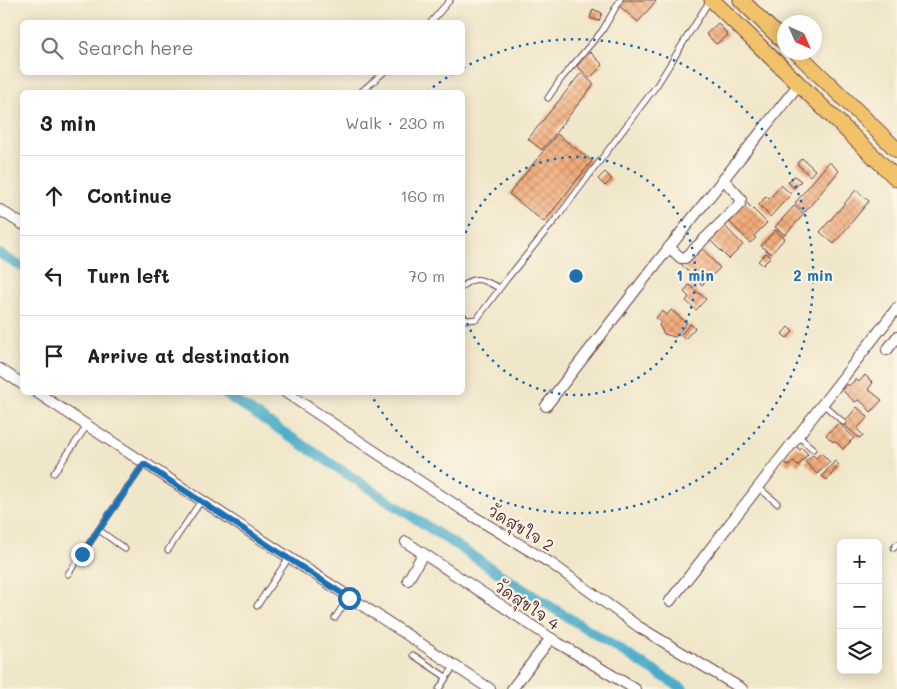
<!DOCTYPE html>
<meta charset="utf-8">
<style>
body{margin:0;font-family:Mali,"Playpen Sans Thai",sans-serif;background:#f2f2f2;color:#202124}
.controls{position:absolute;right:15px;bottom:15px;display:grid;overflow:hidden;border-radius:8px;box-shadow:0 2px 12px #0003}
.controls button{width:45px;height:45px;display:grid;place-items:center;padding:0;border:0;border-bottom:1px solid #e0e0e0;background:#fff;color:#202124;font:25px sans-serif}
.compass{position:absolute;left:777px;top:15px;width:45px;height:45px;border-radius:50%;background:#fff;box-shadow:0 2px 12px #0003;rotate:135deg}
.stop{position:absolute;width:15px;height:15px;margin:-11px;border:4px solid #1f6fb2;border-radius:50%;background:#fff}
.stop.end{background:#1f6fb2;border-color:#fff;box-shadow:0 1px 5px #0008}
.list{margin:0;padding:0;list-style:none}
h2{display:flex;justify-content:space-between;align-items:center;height:65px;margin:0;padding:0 20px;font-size:21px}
h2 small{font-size:16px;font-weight:400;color:#757577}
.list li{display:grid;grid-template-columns:32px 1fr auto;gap:15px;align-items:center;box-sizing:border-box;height:80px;padding:0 20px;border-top:1px solid #e0e0e0}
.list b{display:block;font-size:19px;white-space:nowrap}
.list em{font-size:16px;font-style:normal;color:#757577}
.icon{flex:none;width:28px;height:28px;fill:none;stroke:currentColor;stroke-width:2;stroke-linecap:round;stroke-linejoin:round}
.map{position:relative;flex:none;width:897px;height:689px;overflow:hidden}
.search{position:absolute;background:#fff;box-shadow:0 2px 12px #0003;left:20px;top:20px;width:445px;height:55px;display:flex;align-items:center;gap:12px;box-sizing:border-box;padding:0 18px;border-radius:8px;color:#757577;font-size:19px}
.panel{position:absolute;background:#fff;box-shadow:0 2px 12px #0003;left:20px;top:90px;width:445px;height:305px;border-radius:8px}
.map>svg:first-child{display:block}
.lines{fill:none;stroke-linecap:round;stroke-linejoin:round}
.canal{stroke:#49acc9;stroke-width:10}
.building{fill:url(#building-cross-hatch)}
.service-casing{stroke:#633d43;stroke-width:7}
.minor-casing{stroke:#633d43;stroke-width:12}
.primary-casing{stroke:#633d43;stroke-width:17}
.service{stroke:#fff;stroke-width:5}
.minor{stroke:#fff;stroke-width:10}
.primary{stroke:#f2c26a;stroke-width:15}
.route{stroke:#1f6fb2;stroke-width:6}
.ring{fill:none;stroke:#1f6fb2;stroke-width:2.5;stroke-dasharray:2.5 5}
.labels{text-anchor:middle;stroke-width:4.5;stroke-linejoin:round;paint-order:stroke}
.street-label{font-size:16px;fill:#4a1f2b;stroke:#fcf5e5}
.centre{fill:#1f6fb2;stroke:#fcf5e5;stroke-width:2.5}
.ring-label{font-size:15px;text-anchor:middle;font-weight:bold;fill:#1f6fb2;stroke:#fcf5e5;stroke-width:4.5;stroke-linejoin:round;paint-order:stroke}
</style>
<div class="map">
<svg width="897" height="689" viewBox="0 0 897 689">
<defs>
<pattern id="building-cross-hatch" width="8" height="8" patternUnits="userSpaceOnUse" patternTransform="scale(1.25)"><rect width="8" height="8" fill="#f2ac7a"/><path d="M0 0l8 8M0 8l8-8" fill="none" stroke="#c68b64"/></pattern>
</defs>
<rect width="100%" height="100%" fill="#fcf5e5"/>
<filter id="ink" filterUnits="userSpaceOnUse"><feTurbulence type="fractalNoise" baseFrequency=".02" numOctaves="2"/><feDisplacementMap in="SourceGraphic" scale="10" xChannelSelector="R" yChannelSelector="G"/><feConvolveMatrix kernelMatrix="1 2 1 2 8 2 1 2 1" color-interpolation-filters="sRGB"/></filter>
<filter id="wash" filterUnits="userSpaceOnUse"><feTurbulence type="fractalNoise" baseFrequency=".0096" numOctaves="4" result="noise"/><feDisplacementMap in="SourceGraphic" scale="20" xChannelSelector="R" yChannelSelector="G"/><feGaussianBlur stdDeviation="1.12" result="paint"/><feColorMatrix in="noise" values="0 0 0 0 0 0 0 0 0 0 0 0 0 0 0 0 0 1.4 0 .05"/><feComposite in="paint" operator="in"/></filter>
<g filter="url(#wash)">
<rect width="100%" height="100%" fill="#f0e6c9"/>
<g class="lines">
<path class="canal" d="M0 254 22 267
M222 392 529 593 683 689"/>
</g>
<g id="blocks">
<path class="building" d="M622 0H655L656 1 638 22 618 5Z
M593 9 602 13 599 21 590 18Z
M718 23 728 35 716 44 706 34Z
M590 52 603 65 590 78 577 66Z
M581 73 594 84 542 150 528 139Z
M557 134 592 161 544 222 509 194Z
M802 158 815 170 810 176 797 164Z
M829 162 839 171 805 212 795 203Z
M605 172 612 179 605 186 598 179Z
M794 176 801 181 794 188 788 182Z
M781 185 791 194 770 217 759 205 766 196 769 199Z
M856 190 869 201 834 244 820 232Z
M746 202 767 223 754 236 756 238 750 243 727 219Z
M794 206 804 214 785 235 775 227Z
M723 224 743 245 729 259 708 238Z
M775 230 785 238 771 254 761 246Z
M700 246 720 268 702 285 681 264Z
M766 253 771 257 763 265 758 261Z
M689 285 706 299 696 310 686 301 689 297 684 292Z
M671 310 687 323 675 337 664 334 659 325 661 322 656 318 662 311 667 315Z
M690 324 695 328 685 339 680 335Z
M788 327 793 332 787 338 782 334Z
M865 375 873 383 868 389 882 400 871 412 863 403 858 400 855 402 842 390 847 384 849 386 856 379 859 382Z
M857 407 868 417 857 429 863 435 859 438 843 424Z
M839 423 854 438 843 449 834 440 833 442 826 435Z
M796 446 800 450 802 448 808 454 798 466 793 461 789 466 783 461Z
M821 453 830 462 817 474 805 462 813 455 816 458Z
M835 461 839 465 827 480 822 476Z"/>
</g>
</g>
<g filter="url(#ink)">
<use href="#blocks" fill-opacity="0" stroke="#633d43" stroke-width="1"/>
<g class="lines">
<defs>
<path id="service" d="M431 22 450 0
M361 92 384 72
M548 98 561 79 602 31 620 0
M462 287C476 273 485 282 500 288
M462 316 467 320 477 319 506 280 560 214 657 85 710 0
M823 404 843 422
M798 436 813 449
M54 473 87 426
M759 488 777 503
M99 530 125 549
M894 548 897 544
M168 550 201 501
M68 574 144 464
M257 606 288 559
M335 618 349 597
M413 655 446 677
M439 689 454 666"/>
<path id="minor" d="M0 210 22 224
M669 247 681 258H685L740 204 741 199 724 180
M887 350 897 337
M0 369 22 384
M36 392 490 689
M285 392 463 510 552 564 639 627 742 689
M546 406 656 264 799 84
M406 542 558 643 635 689
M408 580 423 554
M670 601 897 308
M512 689 551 638"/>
<path id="primary" d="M712 0 897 179
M741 0 784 42
M796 52 897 150"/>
</defs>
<use href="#service" class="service-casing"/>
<use href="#minor" class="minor-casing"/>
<use href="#primary" class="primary-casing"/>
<use href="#service" class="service"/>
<use href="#minor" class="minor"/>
<use href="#primary" class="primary"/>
</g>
</g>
<g class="lines" filter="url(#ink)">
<path class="route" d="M82 554 144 464 349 598"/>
</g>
<g class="ring">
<path d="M463 240A119 119 0 1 1 463 312"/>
<path d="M427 92A237 237 0 0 1 454 73M463 68A237 237 0 1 1 370 393"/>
</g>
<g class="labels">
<g class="street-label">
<text transform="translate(521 528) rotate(31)" y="6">วัดสุขใจ 2</text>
<text transform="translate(527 605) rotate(34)" y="6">วัดสุขใจ 4</text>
</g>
</g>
<circle cx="576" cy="276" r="8" class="centre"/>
<g class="ring-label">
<text x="695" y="281">1 min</text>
<text x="813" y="281">2 min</text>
</g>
</svg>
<div class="controls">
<button>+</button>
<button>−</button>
<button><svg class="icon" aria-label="layers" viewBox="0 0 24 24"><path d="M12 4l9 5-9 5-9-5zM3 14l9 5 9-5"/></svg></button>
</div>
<svg class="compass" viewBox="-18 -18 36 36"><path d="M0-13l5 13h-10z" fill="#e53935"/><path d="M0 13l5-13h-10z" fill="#757577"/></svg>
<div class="stop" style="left:349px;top:598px"></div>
<div class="stop end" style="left:82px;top:554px"></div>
<div class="search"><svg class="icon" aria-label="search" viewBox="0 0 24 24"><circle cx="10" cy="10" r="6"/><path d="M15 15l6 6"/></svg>Search here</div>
<section class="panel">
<h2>3 min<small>Walk · 230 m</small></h2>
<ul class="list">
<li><svg class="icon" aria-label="ahead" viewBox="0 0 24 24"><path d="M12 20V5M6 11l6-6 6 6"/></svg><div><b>Continue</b></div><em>160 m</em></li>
<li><svg class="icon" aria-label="left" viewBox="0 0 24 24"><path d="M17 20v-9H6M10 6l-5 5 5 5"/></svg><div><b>Turn left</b></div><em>70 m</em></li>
<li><svg class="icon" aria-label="arrive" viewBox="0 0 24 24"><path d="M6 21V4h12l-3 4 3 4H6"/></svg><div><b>Arrive at destination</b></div></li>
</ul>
</section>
</div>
